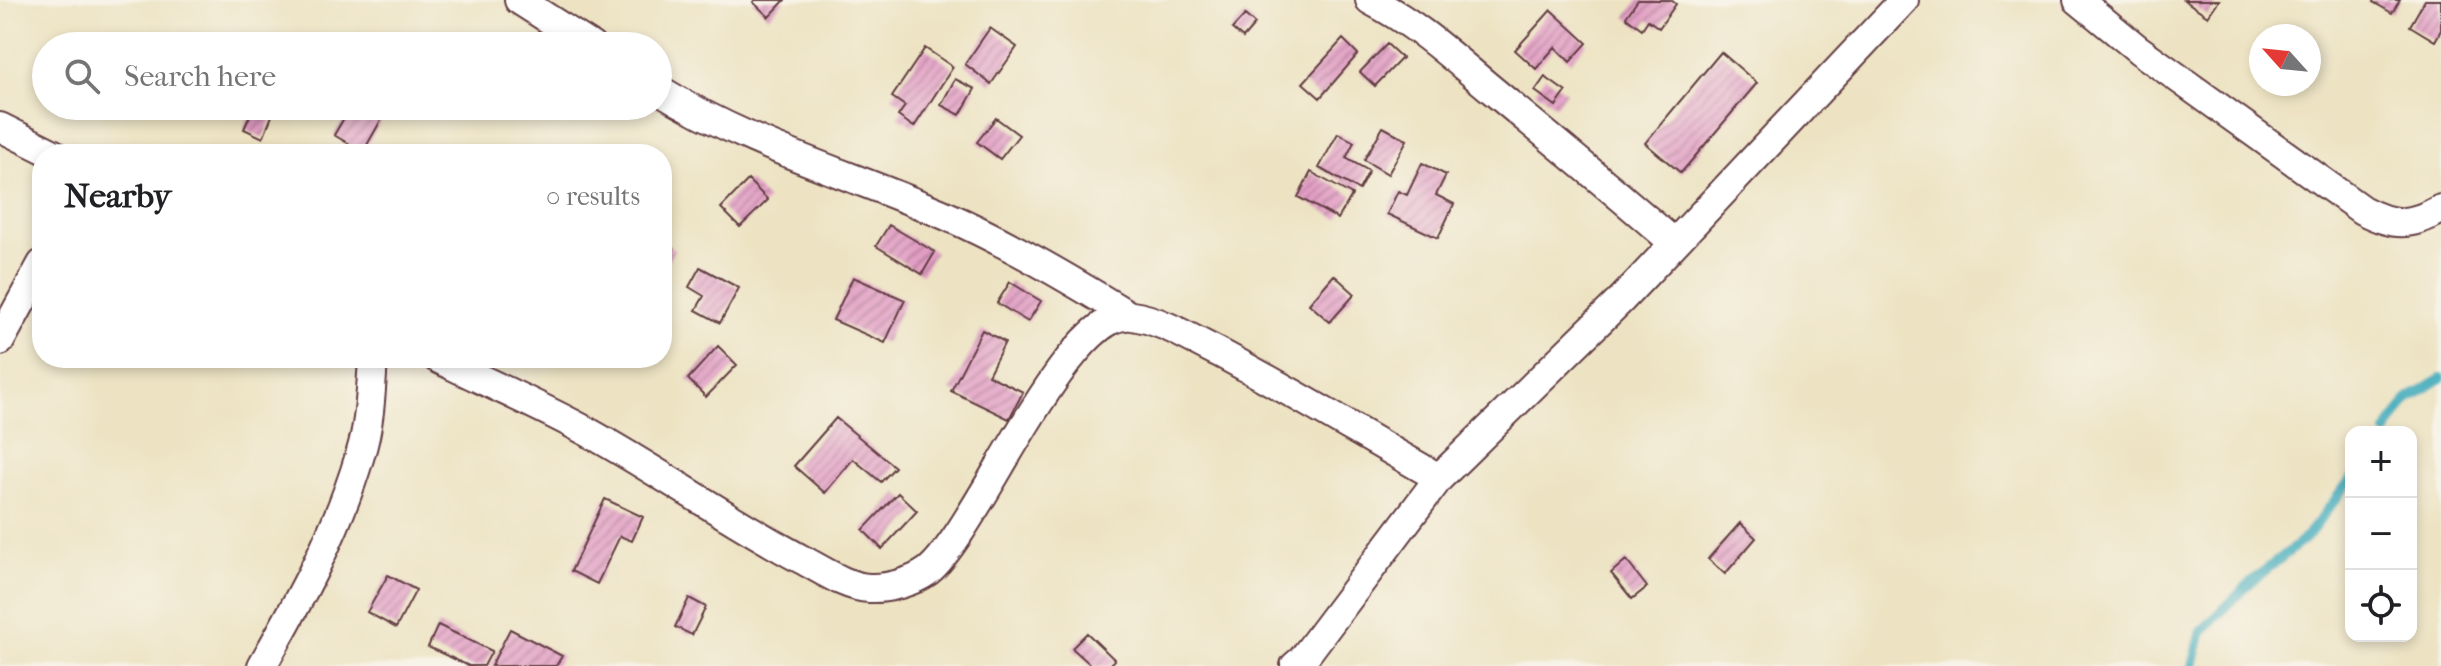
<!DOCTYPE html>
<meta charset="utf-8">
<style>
body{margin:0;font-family:"IM FELL French Canon",serif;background:#f6f6f6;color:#202124}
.controls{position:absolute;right:24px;bottom:24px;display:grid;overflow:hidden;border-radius:16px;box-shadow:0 4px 12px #0003}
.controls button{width:72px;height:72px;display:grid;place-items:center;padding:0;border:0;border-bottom:2px solid #e0e0e0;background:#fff;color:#202124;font:40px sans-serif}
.compass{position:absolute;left:2249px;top:24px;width:72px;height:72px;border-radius:50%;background:#fff;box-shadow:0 4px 12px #0003;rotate:297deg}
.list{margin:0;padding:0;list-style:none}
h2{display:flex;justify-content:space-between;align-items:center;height:104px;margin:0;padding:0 32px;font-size:34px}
h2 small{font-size:26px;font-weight:400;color:#757577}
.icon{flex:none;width:44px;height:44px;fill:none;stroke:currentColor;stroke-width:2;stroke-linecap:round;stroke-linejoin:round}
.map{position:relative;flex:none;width:2441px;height:666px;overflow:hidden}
.search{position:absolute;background:#fff;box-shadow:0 4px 12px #0003;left:32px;top:32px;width:640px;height:88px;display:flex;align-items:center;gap:20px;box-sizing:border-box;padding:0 28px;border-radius:44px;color:#757577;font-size:30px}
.panel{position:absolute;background:#fff;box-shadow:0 4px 12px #0003;left:32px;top:144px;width:640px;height:224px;border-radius:32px}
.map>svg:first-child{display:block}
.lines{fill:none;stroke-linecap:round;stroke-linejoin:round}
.stream{stroke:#3caabb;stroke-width:10}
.building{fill:url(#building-hatch)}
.minor-casing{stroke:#623c42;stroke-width:32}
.minor{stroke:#fff;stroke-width:28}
</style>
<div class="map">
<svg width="2441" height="666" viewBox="0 0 2441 666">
<defs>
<pattern id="building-hatch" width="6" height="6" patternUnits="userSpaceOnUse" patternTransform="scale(2)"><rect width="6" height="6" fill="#e29ec4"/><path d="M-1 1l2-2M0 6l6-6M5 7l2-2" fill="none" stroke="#b9809f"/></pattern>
</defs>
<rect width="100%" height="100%" fill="#f7f3e8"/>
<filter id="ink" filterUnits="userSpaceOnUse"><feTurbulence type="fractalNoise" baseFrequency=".0125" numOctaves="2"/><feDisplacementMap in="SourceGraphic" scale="16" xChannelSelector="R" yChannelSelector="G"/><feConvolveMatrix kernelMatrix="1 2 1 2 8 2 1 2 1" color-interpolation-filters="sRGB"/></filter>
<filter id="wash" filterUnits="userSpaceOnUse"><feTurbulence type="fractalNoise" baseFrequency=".006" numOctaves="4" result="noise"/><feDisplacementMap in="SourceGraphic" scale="32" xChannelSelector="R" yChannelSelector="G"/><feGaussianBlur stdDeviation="1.8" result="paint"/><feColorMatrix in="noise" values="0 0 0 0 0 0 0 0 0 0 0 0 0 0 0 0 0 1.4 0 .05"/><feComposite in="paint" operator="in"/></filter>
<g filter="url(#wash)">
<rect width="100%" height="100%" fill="#ede3c3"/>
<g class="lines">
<path class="stream" d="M2386 432 2407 400 2441 378
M2193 666 2202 631 2253 580 2306 538 2351 479"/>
</g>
<g id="blocks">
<path class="building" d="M755 0H785L769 17 753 2Z
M1638 0H1671L1676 4 1659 28 1648 20 1642 29 1626 17Z
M2184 0H2219L2208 16Z
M2374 0H2400L2392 13 2373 2Z
M2425 0H2441V30L2435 41 2410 26Z
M1551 10 1587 43 1570 62 1555 47 1536 69 1515 50Z
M1245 15 1255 24 1243 38 1232 29Z
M990 28 1017 47 991 84 965 64Z
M1343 39 1358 54 1320 98 1303 83Z
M1387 44 1402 58 1375 86 1360 72Z
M925 48 953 67 914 127 898 116 905 106 892 97Z
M1721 52 1757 83 1681 173 1645 143Z
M1545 77 1566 92 1556 106 1535 91Z
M955 79 975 89 960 115 941 105Z
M254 106H276L263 138 244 129Z
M351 106H389L363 152 334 135Z
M996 118 1019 135 1000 159 977 142Z
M1383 127 1407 140 1388 174 1364 160Z
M1338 133 1354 142 1346 158 1369 171 1359 190 1319 168Z
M1422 163 1446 175 1436 195 1454 204 1438 238 1387 214 1398 191 1407 195Z
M1311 172 1352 195 1338 219 1298 197Z
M748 180 768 200 740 227 721 208Z
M889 225 935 252 922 274 876 246Z
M662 242 674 249 662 272Z
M700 267 739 288 720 323 696 310 704 296 689 287Z
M1334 275 1355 294 1330 322 1309 304Z
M853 277 905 300 885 343 833 320Z
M1010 282 1041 301 1028 322 997 303Z
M982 330 1005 342 988 375 1023 392 1009 419 951 391Z
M718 346 737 365 706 397 688 379Z
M836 418 895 467 881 482 853 459 825 493 794 466Z
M898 493 917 511 882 549 863 530Z
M605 499 643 517 632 541 620 536 597 584 571 571Z
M1740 523 1756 538 1725 574 1708 559Z
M1626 560 1647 587 1632 599 1611 573Z
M388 575 416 590 396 628 367 612Z
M689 598 706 607 692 635 675 627Z
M438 625 492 651 484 666H469L428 647Z
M510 629 562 656 556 666H491Z
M1087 633 1115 660 1109 666H1092L1072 648Z"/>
</g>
</g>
<g filter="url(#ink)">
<use href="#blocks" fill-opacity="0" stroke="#623c42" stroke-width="2"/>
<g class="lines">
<defs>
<path id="minor" d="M519 0 591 46
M1370 0C1422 27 1453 58 1497 94 1556 143 1616 192 1674 243
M2078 0 2139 50 2362 210C2393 226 2409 227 2441 209
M658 89C748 145 850 174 947 216 1010 244 1069 279 1128 315
M0 127 54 154
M0 341 42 264
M437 358C487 383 539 405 588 432 660 472 728 520 801 559 821 569 846 587 869 588 887 589 913 582 928 571 977 532 1068 306 1132 316 1162 320 1191 339 1218 352 1293 392 1365 436 1439 478
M262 666C300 599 338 530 360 455 370 424 371 390 373 358
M1295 666 1302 660 1439 478 1622 299 1904 0"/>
</defs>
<use href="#minor" class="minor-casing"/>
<use href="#minor" class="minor"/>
</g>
</g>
</svg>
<div class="controls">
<button>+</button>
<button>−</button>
<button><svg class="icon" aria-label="locate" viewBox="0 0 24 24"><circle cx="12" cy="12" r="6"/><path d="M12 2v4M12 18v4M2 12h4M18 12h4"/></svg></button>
</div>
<svg class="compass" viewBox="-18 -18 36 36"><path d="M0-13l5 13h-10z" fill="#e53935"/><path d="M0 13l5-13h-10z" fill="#757577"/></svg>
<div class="search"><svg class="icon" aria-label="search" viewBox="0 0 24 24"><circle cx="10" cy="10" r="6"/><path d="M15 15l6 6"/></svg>Search here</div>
<section class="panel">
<h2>Nearby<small>0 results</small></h2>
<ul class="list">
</ul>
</section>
</div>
